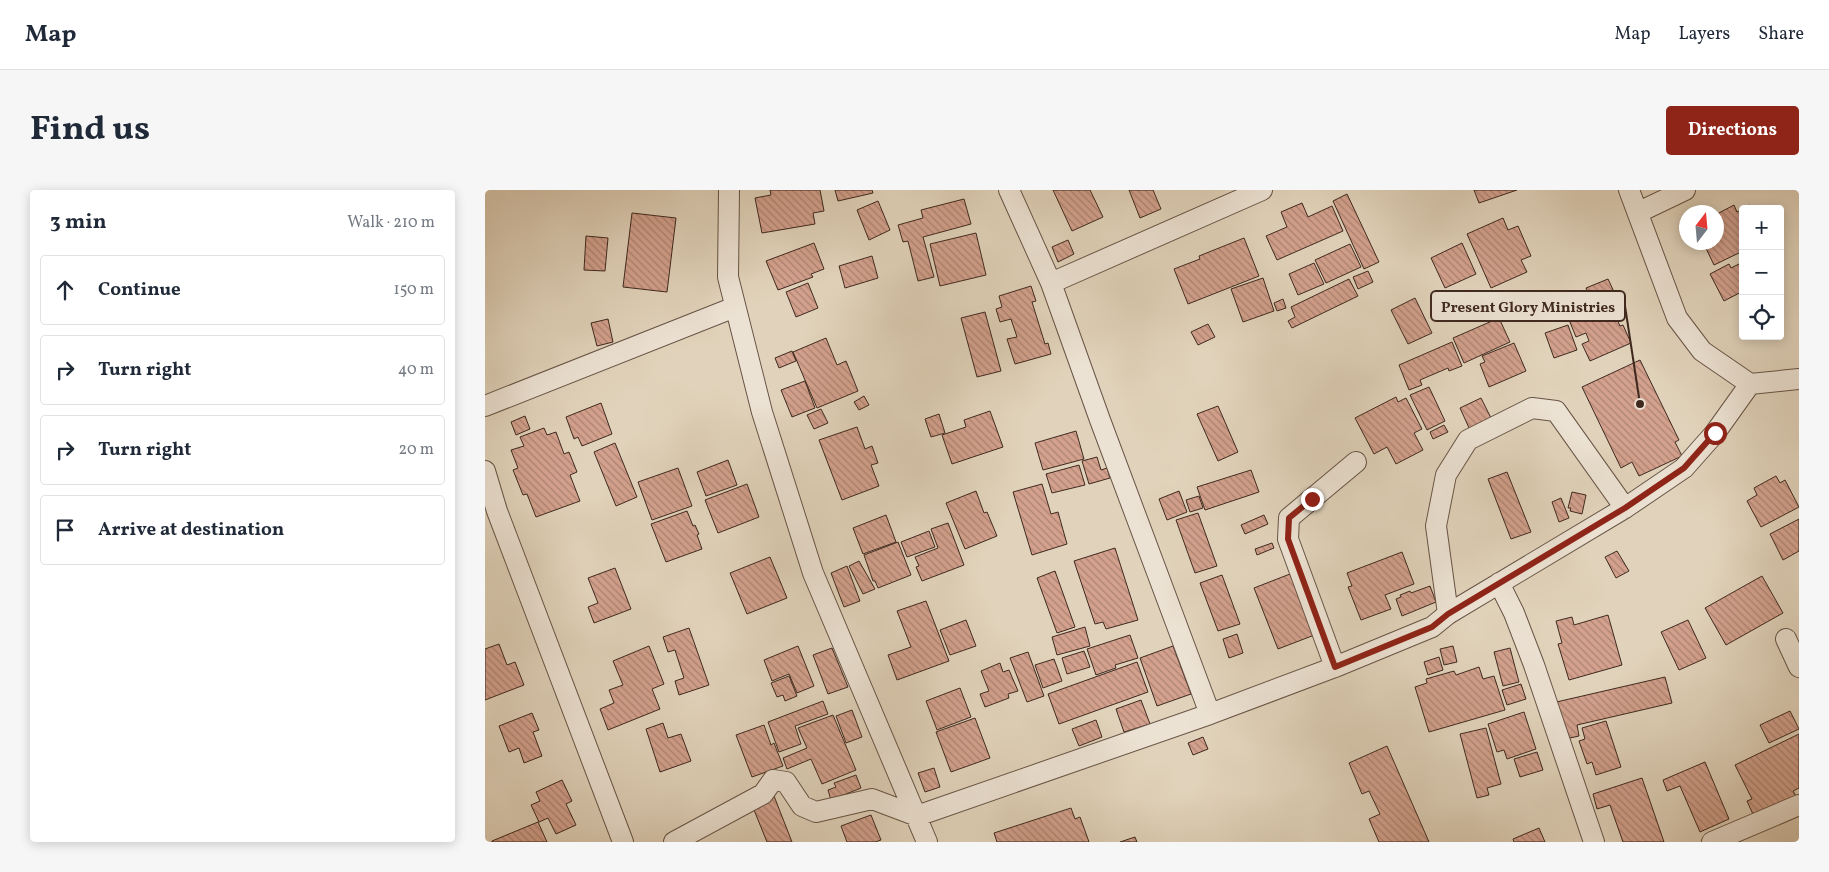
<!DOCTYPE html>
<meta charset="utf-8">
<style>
body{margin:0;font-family:Vollkorn,serif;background:#f6f6f7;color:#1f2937}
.controls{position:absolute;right:15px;top:15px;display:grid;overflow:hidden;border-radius:5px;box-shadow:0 2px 12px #0003}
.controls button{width:45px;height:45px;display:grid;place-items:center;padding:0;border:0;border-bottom:1px solid #e0e1e3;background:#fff;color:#1f2937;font:25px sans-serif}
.compass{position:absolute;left:1194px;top:15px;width:45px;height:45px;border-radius:50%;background:#fff;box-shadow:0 2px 12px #0003;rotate:16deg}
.stop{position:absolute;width:15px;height:15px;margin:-11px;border:4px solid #8f2418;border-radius:50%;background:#fff}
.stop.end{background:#8f2418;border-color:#fff;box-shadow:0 1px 5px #0008}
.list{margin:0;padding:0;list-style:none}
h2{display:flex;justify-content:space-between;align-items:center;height:65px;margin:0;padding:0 20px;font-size:21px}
h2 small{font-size:16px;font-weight:400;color:#747a83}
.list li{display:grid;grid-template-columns:32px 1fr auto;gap:15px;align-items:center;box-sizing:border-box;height:70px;margin:0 10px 10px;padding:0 10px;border:1px solid #e0e1e3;border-radius:5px}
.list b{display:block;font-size:19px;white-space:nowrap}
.list em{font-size:16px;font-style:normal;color:#747a83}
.icon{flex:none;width:28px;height:28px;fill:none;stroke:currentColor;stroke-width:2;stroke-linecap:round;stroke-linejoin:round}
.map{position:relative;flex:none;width:1314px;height:652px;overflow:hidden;border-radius:5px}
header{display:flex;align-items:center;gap:30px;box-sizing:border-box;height:70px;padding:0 25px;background:#fff;border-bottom:1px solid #e0e1e3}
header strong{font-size:24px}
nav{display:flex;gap:28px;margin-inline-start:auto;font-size:18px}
.intro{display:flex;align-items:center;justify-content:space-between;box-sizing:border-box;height:120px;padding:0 30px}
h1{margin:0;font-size:35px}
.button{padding:12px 22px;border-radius:5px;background:#8f2418;color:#fff;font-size:18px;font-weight:700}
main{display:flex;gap:30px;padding:0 30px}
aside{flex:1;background:#fff;border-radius:5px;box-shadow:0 2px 12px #0003}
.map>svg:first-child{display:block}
.building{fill:url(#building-back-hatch);stroke:#3f291f}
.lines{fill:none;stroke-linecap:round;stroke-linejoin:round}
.street-casing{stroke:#685446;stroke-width:22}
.street{stroke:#ece2d3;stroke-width:20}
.route{stroke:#8f2418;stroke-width:6}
.leader{fill:none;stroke:#3f291f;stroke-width:2}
.callout-dot{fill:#3f291f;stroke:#ece2d3;stroke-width:2}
.callout{fill:#ece2d3;stroke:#3f291f;stroke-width:2}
.callout-label{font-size:15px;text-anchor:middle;font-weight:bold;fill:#3f291f}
</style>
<header>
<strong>Map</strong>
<nav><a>Map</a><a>Layers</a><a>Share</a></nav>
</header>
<div class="intro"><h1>Find us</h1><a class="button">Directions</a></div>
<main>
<aside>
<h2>3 min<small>Walk · 210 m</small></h2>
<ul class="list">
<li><svg class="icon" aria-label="ahead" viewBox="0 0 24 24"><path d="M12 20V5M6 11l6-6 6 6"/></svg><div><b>Continue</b></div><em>150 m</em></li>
<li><svg class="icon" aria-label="right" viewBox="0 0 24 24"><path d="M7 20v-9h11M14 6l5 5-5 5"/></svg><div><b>Turn right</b></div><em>40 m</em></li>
<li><svg class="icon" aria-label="right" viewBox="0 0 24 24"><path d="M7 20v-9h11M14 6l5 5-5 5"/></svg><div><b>Turn right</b></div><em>20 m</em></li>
<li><svg class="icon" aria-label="arrive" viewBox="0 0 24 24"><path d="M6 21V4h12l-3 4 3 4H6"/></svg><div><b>Arrive at destination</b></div></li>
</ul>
</aside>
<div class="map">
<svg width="1314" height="652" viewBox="0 0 1314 652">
<defs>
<pattern id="building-back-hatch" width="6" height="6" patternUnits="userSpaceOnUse" patternTransform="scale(1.25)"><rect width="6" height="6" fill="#d3a18d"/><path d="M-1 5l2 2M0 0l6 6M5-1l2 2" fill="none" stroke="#ad8373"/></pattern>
</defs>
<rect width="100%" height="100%" fill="#e1d3bb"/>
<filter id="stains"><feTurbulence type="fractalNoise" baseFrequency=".004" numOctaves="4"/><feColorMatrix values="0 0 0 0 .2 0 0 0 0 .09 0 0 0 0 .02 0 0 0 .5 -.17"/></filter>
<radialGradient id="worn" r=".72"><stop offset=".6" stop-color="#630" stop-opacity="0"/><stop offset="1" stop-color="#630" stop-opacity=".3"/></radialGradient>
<path class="building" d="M285 0H335L339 21 328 23 330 34 277 43 270 8 286 5Z
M350 0H387L388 3 353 11Z
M568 0H605L618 27 587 41Z
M644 0H668L676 19 655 28Z
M989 0H1032L994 13Z
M862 4 894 72 879 79 848 11Z
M479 9 486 34 438 47 449 87 433 91 423 51 418 52 413 35 438 28 436 20Z
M393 11 405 40 384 50 372 20Z
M817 13 823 27 847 16 858 41 792 70 781 46 802 37 796 22Z
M1249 15 1252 22 1265 15 1267 19H1258V61L1229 75 1218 52H1232V24Z
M147 23 191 28 182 102 138 97Z
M1018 28 1023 40 1033 36 1046 66 1036 70 1042 82 1006 98 982 44Z
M491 43 501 85 455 96 445 54Z
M101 46 123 48 120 81 99 80Z
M759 48 774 86 703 114 689 79 715 69 714 66Z
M583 50 589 64 573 72 567 57Z
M329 53 339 79 326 84 328 87 293 100 281 71Z
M977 53 991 84 960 98 946 68Z
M865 54 876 77 841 93 830 70Z
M387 66 393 88 360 98 354 76Z
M1258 72V101L1239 111 1225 84 1244 74 1246 78Z
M829 73 839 94 813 105 804 84Z
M883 81 888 92 873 99 868 87Z
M778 88 789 121 758 132 746 99Z
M864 89 873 106 807 138 803 131 810 127 806 117Z
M1123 89 1138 121 1130 125 1135 136 1138 135 1146 153 1105 171 1097 154 1104 151 1101 143 1091 147 1080 120 1106 109 1101 98Z
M323 93 333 118 311 127 301 102Z
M546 96 551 111 547 112 560 154 563 153 566 164 530 174 522 149 532 147 526 129 515 132 511 119 517 117 514 106Z
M930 108 947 143 923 154 906 120Z
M798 109 801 118 792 121 789 113Z
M500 122 516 181 492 187 476 128Z
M1014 128 1025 152 979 173 968 148Z
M123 129 128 152 112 156 106 133Z
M723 134 730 147 713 155 706 142Z
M1083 135 1092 160 1069 168 1060 143Z
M341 148 352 175 361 171 373 201 332 218 308 162Z
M967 152 977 176 964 181 963 178 935 190 937 195 924 200 914 175Z
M1029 153 1041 181 1004 197 995 174 1000 172 997 166Z
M307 161 311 171 294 178 290 168Z
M1155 170 1194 250 1190 252 1197 266 1154 286 1147 272 1136 278 1097 197Z
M320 191 330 218 307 227 296 200Z
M944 197 960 231 942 240 925 205Z
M379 206 384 215 374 220 369 212Z
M911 207 913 212 921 208 937 239 929 243 938 260 911 274 902 257 889 264 870 228Z
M996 208 1007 230 985 240 975 218Z
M116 213 127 244 97 256 93 247 89 249 81 227Z
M733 216 753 262 733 271 712 224Z
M336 219 343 233 329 239 322 225Z
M505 221 518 257 467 274 457 245 481 237 479 230Z
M454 224 460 243 446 247 440 229Z
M40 226 45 239 31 245 26 232Z
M959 235 963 242 948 249 945 242Z
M372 237 380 259 387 256 393 273 386 275 394 296 357 310 334 250Z
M59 238 62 245 71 242 79 264 84 262 92 282 85 285 95 311 51 327 42 304 38 305 28 280 33 278 26 260 39 256 35 247Z
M591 241 599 269 558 280 550 253Z
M130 253 152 307 131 316 109 262Z
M612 267 616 280 622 278 625 288 604 294 597 271Z
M243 270 252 295 221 306 212 282Z
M594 275 600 295 567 303 561 284Z
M193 278 207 316 167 330 153 292Z
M766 280 774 302 720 320 712 297Z
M1022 282 1046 342 1026 349 1003 289Z
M1291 286 1295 293 1300 290 1314 317 1276 337 1262 311 1272 305 1269 298Z
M262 294 274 327 233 343 220 310Z
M557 294 566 324 573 322 582 354 547 365 528 302Z
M491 301 499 323 502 322 512 346 480 359 461 313Z
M694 301 702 322 682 330 674 309Z
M1087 302 1101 305 1097 324 1085 321 1086 318H1083Z
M714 306 718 318 705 322 701 310Z
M1076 308 1084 328 1074 332 1067 312Z
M202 321 208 336 210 335 214 344 212 345 217 359 181 372 166 334Z
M713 323 732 376 710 383 691 330Z
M401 325 411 352 378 364 368 338Z
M779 325 783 334 760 344 756 335Z
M1314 329V361L1298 370 1285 344Z
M463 333 479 375 437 391 431 377 434 376 430 367 453 358 446 339Z
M444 341 450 357 422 367 416 352Z
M413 352 426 385 393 398 390 391H388L379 365Z
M787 353 789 358 772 365 770 359Z
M630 358 653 430 621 439 618 432 610 434 589 371Z
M1132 361 1144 381 1131 388 1120 367Z
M917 362 929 394 900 405 906 419 876 430 863 397 867 396 862 383Z
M285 367 302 408 262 424 245 383Z
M374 371 390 399 378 404 364 376Z
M362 376 375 411 359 417 346 383Z
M130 378 146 419 109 433 103 417 113 413 103 388Z
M570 381 590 437 572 443 552 388Z
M805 384 832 444 793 459 769 398Z
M737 385 755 434 733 441 715 393Z
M1277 386 1298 423 1241 455 1220 418Z
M945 396 951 412 917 426 911 409 916 407 915 405 925 401 926 403Z
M441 411 464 471 412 490 403 465 426 457 412 421Z
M1123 425 1137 475 1084 490 1073 454 1077 453 1071 431 1087 427 1089 435Z
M481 430 491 456 465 465 455 440Z
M1203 430 1221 468 1194 480 1176 442Z
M600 437 605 456 572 465 567 447Z
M204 438 224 495 194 505 190 491 199 488 190 460 183 462 178 447Z
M752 444 758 463 744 468 738 449Z
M645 445 653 468 630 475 631 478 611 485 602 459Z
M14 454 22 475 30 472 39 495 0 510V459Z
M164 456 179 494 167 499 175 519 123 540 115 519 129 513 124 500 138 495 128 471Z
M313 456 329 496 312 503 304 484 287 491 279 470Z
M688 456 706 504 672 516 655 468Z
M968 456 972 472 959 475 955 459Z
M347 458 363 497 343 504 328 465Z
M1025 458 1034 492 1018 496 1009 462Z
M599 461 605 477 582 484 577 468Z
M543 462 559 506 542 512 525 468Z
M954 467 958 480 943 485 939 472Z
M569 469 577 491 558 498 550 475Z
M652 472 663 502 574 534 563 504Z
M515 473 518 482 524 480 533 501 523 504 524 508 500 517 495 504 504 501 496 481Z
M994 477 998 489 1009 486 1020 520 944 542 930 497 942 493 941 489 969 481 971 485Z
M304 486 312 506 300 511 298 505 292 507 286 493Z
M1180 487 1187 513 1092 535 1094 546 1076 550 1067 513Z
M1036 494 1041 509 1022 515 1017 500Z
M475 498 486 527 452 540 441 511Z
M656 510 665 534 639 542 631 519Z
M338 511 343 524 310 536 316 554 294 562 283 532Z
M367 520 377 547 361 553 351 526Z
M1305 521 1314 539 1284 553 1275 535Z
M1039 522 1051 559 1022 569 1019 560 1012 562 1003 534Z
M47 523 54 540 48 542 57 566 39 573 34 558 24 562 14 536Z
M348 525 371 580 337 594 326 569 302 579 298 568 322 558 313 538Z
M490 528 505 568 466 582 451 542Z
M611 530 617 547 594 556 587 539Z
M1121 531 1136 577 1111 585 1107 572 1102 574 1094 551 1100 549 1097 538Z
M178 533 183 548 196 544 206 571 175 582 161 539Z
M279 535 286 555 289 553 298 576 267 587 251 545Z
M1001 538 1016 594 1002 598 1004 605 992 608 975 544Z
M1314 544V598L1308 601 1311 606 1271 631 1262 611 1267 609 1250 575Z
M718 547 723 559 708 565 703 553Z
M902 556 944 652H894L884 629 895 624 884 601 877 604 864 573Z
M1052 562 1058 580 1035 587 1029 569Z
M1220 572 1244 629 1215 642 1195 596 1182 601 1178 590Z
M449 578 455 597 440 602 433 583Z
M371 585 376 598 346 610 343 600 351 597 349 593Z
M1157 588 1179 652H1138L1125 615 1112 619 1108 604Z
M77 590 87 611 81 614 91 635 71 644 63 628 54 632 46 615 55 611 51 602Z
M289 606 307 652H282L267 615Z
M586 618 590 629 595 627 604 652H512L509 643Z
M386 625 396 650 390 652H362L356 636Z
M53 632 62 652H7V651Z
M1054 638 1060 652H1029L1028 649Z
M650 647 652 652H635Z"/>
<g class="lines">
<defs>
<path id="street" d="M244 0 243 87 277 222 328 383 442 652
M524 0 566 93 615 230 725 524
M1144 0 1192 128 1217 161 1265 194 1314 189
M1154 22 1200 0
M566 93 777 0
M0 216 250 117
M0 281 12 321 138 652
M1014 393 1029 423 1049 475 1109 652
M963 424 951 336 961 285 983 250 1047 218 1071 221 1140 318
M1301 449 1314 477
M850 477 803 349 804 328 871 272
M189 652 278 604 288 590 301 592 317 616 331 622 387 609 432 626 725 524 850 477 947 437 963 424 1140 318 1199 278 1230 243 1265 194
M1227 652 1314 615"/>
</defs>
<use href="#street" class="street-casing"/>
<use href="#street" class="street"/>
</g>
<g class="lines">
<path class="route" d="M827 309 804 328 803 349 850 477 947 437 963 424 1140 318 1199 278 1230 243"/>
</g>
<path class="leader" d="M1155 214L1140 116"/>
<circle class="callout-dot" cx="1155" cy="214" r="5"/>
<rect class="callout" x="946" y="101" width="194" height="30" rx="5"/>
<g class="callout-label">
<text x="1043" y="122">Present Glory Ministries</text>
</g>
<rect width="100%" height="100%" filter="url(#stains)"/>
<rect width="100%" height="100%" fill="url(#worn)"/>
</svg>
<div class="controls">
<button>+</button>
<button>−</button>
<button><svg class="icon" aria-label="locate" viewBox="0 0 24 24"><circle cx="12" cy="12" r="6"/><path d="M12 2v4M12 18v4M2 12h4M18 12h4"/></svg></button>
</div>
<svg class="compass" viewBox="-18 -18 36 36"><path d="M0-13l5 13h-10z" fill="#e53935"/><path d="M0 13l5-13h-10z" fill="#747a83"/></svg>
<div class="stop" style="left:1230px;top:243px"></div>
<div class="stop end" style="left:827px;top:309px"></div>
</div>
</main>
